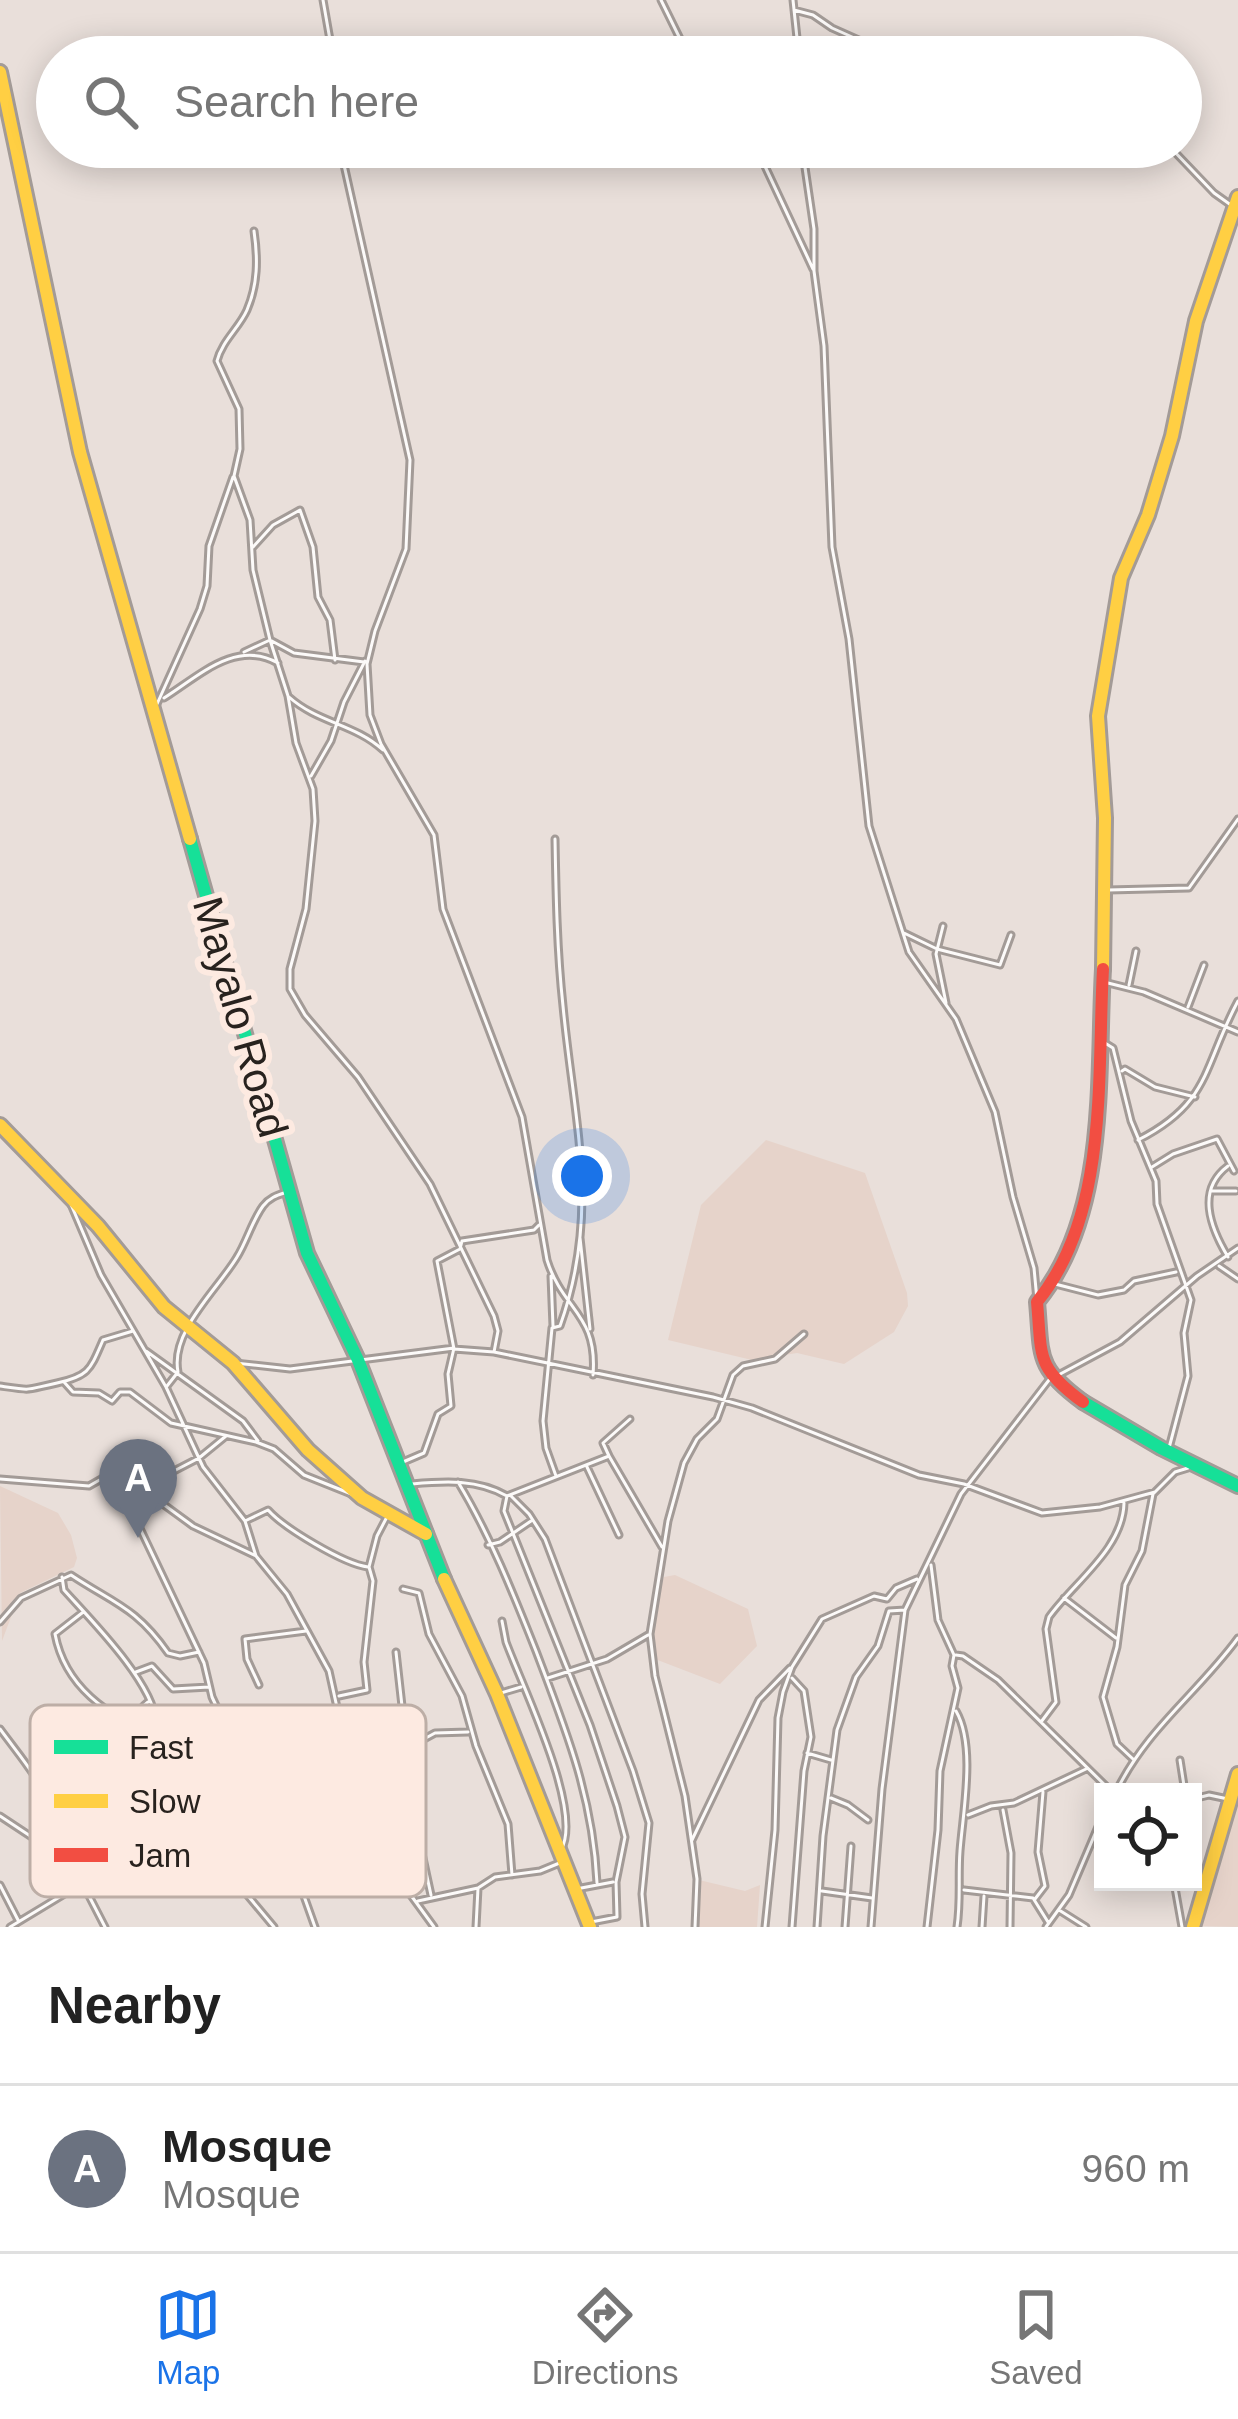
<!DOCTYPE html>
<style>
body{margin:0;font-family:Helvetica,sans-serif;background:#f6f6f6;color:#222}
.controls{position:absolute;right:36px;bottom:36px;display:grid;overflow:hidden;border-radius:0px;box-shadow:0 6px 30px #0003}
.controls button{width:108px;height:108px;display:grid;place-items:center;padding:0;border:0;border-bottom:3px solid #e0e0e0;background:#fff;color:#222;font:60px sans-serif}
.you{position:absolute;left:582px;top:1176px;width:42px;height:42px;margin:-30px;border:9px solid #fff;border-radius:50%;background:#1a73e8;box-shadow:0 0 0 18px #1a73e833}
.badge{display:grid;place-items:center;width:78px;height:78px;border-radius:50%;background:#1a73e8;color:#fff;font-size:39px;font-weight:700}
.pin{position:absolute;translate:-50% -99px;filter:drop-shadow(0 3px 6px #0008)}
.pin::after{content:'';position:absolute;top:63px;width:42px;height:36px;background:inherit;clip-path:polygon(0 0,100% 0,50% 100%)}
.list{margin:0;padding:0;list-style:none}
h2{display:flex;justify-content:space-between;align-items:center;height:156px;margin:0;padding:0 48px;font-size:51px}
h2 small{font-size:39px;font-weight:400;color:#767676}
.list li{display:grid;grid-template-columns:78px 1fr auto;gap:36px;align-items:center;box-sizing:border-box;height:168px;padding:0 48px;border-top:3px solid #e0e0e0}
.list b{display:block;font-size:45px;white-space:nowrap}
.list p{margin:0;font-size:39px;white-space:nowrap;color:#767676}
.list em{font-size:39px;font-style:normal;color:#767676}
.icon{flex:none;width:66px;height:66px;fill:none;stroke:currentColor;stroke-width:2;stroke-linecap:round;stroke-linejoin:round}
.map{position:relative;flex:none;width:1238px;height:1927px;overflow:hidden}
.search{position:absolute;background:#fff;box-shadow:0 6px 30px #0003;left:36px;right:36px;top:36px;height:132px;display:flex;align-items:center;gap:30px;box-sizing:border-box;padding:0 42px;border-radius:66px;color:#767676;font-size:45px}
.sheet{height:324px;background:#fff}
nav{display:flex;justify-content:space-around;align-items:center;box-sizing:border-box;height:168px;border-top:3px solid #e0e0e0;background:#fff;font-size:33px;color:#767676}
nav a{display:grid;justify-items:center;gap:6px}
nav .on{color:#1a73e8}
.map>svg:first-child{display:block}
.built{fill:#e6d3ca}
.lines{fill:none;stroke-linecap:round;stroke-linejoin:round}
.street-casing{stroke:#a39b97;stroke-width:9}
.fast-casing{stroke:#a39b97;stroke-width:18}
.slow-casing{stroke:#a39b97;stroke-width:18}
.jam-casing{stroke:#a39b97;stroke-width:18}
.street{stroke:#fcfaf9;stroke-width:3}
.fast{stroke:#16e098;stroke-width:12}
.slow{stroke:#ffcf43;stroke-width:12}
.jam{stroke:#f24e42;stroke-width:12}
.labels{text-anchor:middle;stroke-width:12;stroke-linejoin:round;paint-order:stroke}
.street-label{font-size:42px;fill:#28221e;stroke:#fdeae1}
.key{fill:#fdeae1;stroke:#bdaea6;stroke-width:3}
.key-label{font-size:33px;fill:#28221e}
</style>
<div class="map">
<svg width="1238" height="1927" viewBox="0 0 1238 1927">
<rect width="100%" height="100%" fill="#e9dfda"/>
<path class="built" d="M766 1140 865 1173 907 1293 908 1306 894 1332 844 1364 797 1353 752 1360 668 1340 701 1205Z
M0 1486 58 1513 71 1535 77 1558 74 1567 20 1593 2 1641Z
M675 1575 748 1609 757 1646 720 1684 655 1659 650 1622 664 1577Z
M1238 1799V1927L1201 1926 1211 1885Z
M699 1880 745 1891 760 1885 757 1927H696Z"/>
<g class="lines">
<defs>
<path id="street" d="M323 0 333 57
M661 0 689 57
M793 0 799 57
M794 10 813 15 832 28 897 57
M340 147 410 460 406 549 375 631 367 664 370 715 381 744 434 835 443 909 522 1117 547 1260C563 1311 598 1314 593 1375
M756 147 813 269
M802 147 814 229V271L824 346 832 547 849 639 869 826 909 952 956 1019 995 1112 1013 1197 1034 1268 1037 1300
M1170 147 1214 193 1238 210
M254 231C258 259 258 284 247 310 239 328 222 341 217 361L239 409 240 449 234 476 250 520 253 570 270 640 288 696 296 743 313 789 315 821 306 909 290 969V989L305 1015 358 1077 430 1184 494 1316 498 1331 494 1352
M253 547 273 525 300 510 313 547 318 597 330 620 335 660
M244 652 270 640 294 653 364 662
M289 697C318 723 355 724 383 750
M164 698C199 676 236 639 278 663
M157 704 200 609 207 586 209 546 233 477
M311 776 331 741 344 702 365 661
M555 839C556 895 557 950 563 1006 574 1122 601 1211 560 1326L552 1328 543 1421 546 1448 556 1476
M1108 890 1189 888 1238 819
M943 926 936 954 946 1003
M904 933 937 949 1000 965 1011 935
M1108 983 1144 992 1238 1032
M1129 985 1136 951
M1188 1007 1204 965
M1100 1040 1113 1048 1131 1121 1156 1181 1157 1204 1191 1300 1184 1333 1188 1376 1169 1448
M1122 1071 1125 1069 1155 1087 1195 1097
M1138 1140C1211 1103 1203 1066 1238 1001
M1152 1167 1173 1154 1217 1139 1234 1171
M1212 1191H1236
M70 1202 101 1275 166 1387 203 1467 245 1521 256 1556 287 1594 329 1671 338 1712 371 1779 392 1859 410 1894 434 1927
M539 1225 534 1230 462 1241 460 1249 437 1261 454 1349 494 1352 713 1397 752 1408 919 1475 964 1484 1042 1513 1100 1507 1155 1492
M580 1238 590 1329
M1228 1257C1210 1227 1196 1190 1228 1166
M1219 1266 1238 1279
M551 1276 553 1326
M1055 1284 1098 1295 1124 1290 1134 1281 1176 1272
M146 1351 243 1421 258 1441
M235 1363 290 1369 454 1348 448 1374 451 1406 438 1414 424 1453 403 1462
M64 1382 73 1392 99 1393 112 1401 120 1392H130L171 1423 256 1442 274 1449 304 1475 354 1495
M0 1386C35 1391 24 1390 57 1383 89 1376 90 1370 103 1340L133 1331
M167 1386 178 1372C170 1331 218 1289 237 1257 247 1241 252 1221 263 1206 270 1197 278 1195 287 1192
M609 1456 603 1443 630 1419
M587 1467 619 1535
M0 1479 89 1486 110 1474 117 1480 204 1663 212 1697 225 1725 262 1778 315 1927
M458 1482C490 1535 513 1593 536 1651 566 1730 593 1797 597 1883
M412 1484C445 1481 478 1479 507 1496L609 1456 662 1547
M143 1487 199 1458 226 1436
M126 1494 141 1488 193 1526 256 1556
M510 1495 529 1514 545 1539 633 1771 649 1823 642 1894 645 1927
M507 1496 504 1511 590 1725 617 1806 625 1837 616 1882 617 1917 591 1922
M247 1520 268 1510C284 1528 344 1564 368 1567
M488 1545 500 1542 531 1521
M62 1577 64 1590C90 1619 153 1682 156 1722 156 1732 152 1740 150 1750L204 1843 274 1927
M403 1589 419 1593 429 1634 462 1696 476 1746 508 1824 512 1875
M1064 1598 1116 1638
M82 1613 55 1634C65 1687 107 1715 153 1734
M502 1621 506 1642C522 1686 584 1811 561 1850
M0 1622 21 1598 71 1575C113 1603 136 1607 168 1653L180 1656 199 1652
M396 1652 403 1715 415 1744
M956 1655 963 1656 998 1680 1112 1792
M136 1672 152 1666 173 1689 209 1687
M548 1678 607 1659 648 1635
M792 1678 804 1691 811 1737 804 1771 792 1927
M259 1685 247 1659 245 1639 306 1631
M501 1693 521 1687
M339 1696 367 1690 364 1662 373 1581 369 1567 377 1536 389 1513
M956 1711C976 1746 963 1811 960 1851 958 1877 961 1901 957 1927
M54 1721 58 1726 120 1748
M1041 1722 1056 1702 1046 1629 1049 1617C1074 1582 1123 1549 1124 1503
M0 1729C27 1766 64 1805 59 1853
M400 1752 431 1895
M807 1753 831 1760
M1133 1759 1117 1744 1103 1697 1117 1647 1125 1585 1142 1551 1153 1494 1175 1472 1188 1468
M1180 1760 1185 1792
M367 1770 435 1733 468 1732
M43 1780C69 1782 89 1805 117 1807L120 1803
M292 1786 314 1860 413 1825
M1116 1792C1147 1728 1197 1694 1238 1638
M831 1798 848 1805 868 1820
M1193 1799 1209 1795 1228 1799
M1003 1810 1011 1853 1010 1927
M968 1815 991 1806 1014 1803 1086 1769
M0 1816 59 1855 97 1875 188 1820
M61 1828 117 1830 124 1822 122 1801 127 1781C108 1760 128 1718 148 1702
M309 1830 334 1822 382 1825
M692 1840 759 1700 790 1668
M236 1878 244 1874C257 1819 251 1811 217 1766L241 1751
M1174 1882 1182 1927
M0 1885 18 1920
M576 1889 613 1882
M964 1890 1033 1898 1048 1922
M822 1891 872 1898
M88 1894 105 1927
M1035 1899 1045 1886 1038 1852 1043 1792
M418 1901 478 1888 495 1877 540 1871 562 1862
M1059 1910 1086 1927
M10 1927 96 1875
M476 1927 478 1888
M695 1927 697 1879 685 1796 655 1676 650 1634 668 1521 684 1463 697 1439 717 1419 733 1375 743 1366 775 1359 804 1334
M765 1927 775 1830 778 1718 783 1692 792 1667 822 1619 874 1596 887 1599 896 1588 917 1579
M817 1927 823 1836 837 1730 856 1677 878 1646 889 1611 905 1610
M845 1927 851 1846
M871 1927 882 1789 905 1610 961 1494 1049 1380 1120 1342 1197 1276 1238 1248
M927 1927 938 1830 940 1771 958 1688 952 1666 954 1655 938 1620 931 1565
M982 1927 984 1896
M1046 1927 1069 1895 1103 1815"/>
<path id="fast" d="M190 839 307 1253 358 1360 444 1579
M1083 1402 1161 1448 1238 1486"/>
<path id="slow" d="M0 72 80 452 190 839
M1103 969 1105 818 1098 716 1121 578 1148 515 1172 436 1196 321 1238 197
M0 1125 98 1226 164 1307 233 1363 308 1450 362 1498 426 1534
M444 1579 497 1694 590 1927
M1193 1927 1238 1774"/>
<path id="jam" d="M1083 1402C1035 1367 1042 1356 1037 1302 1109 1214 1097 1077 1103 969"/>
</defs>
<use href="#street" class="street-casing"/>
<use href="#fast" class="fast-casing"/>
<use href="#slow" class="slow-casing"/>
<use href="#jam" class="jam-casing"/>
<use href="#street" class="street"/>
<use href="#fast" class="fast"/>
<use href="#slow" class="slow"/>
<use href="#jam" class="jam"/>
</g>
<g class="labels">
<g class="street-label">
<text transform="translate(241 1017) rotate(74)" y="15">Mayalo Road</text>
</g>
</g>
<rect x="30" y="1705" width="396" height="192" rx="18" class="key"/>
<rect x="54" y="1740" width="54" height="14" fill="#16e098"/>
<rect x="54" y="1794" width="54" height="14" fill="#ffcf43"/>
<rect x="54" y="1848" width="54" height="14" fill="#f24e42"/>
<g class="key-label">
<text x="129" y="1759">Fast</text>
<text x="129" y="1813">Slow</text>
<text x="129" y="1867">Jam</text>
</g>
</svg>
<div class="controls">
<button><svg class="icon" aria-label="locate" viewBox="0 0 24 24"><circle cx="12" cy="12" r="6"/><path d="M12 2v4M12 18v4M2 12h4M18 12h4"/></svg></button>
</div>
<div class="you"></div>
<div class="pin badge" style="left:138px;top:1538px;background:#6b7280">A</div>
<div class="search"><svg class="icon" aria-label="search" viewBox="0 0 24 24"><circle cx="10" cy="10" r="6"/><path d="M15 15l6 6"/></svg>Search here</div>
</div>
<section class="sheet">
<h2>Nearby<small></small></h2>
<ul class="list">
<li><span class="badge" style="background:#6b7280">A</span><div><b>Mosque</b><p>Mosque</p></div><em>960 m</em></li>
</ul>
</section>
<nav>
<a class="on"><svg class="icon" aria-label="map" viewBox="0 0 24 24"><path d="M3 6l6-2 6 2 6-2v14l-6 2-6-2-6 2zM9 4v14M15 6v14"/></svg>Map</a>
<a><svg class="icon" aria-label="directions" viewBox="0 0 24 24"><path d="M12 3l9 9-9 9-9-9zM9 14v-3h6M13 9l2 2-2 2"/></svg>Directions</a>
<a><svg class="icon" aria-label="saved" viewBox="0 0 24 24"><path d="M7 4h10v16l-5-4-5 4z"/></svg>Saved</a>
</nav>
